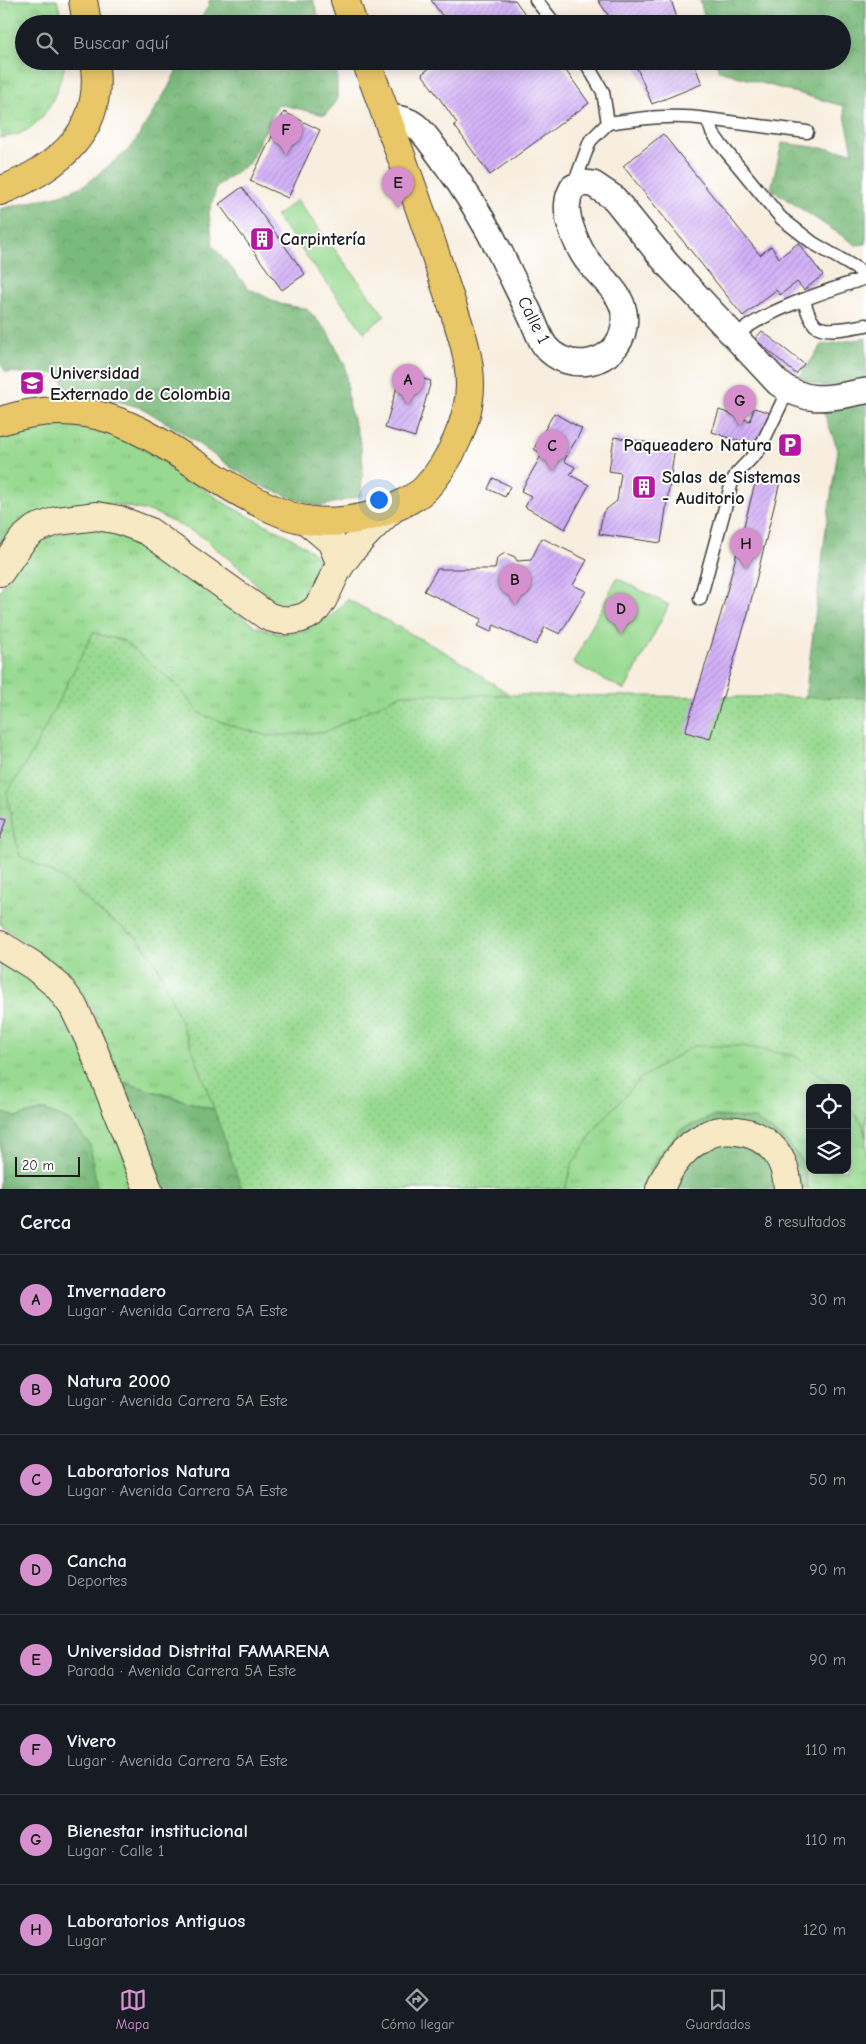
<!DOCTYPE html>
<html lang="es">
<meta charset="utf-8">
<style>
body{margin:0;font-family:"Comic Neue",sans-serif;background:#20242c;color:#f1f3f6}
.controls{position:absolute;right:15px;bottom:15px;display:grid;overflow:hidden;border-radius:10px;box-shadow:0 2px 12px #0003}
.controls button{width:45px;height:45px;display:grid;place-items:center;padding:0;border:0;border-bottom:1px solid #363941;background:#171b24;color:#f1f3f6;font:25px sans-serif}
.scale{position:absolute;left:15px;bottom:12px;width:65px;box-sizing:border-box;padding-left:5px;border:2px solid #1c1c1c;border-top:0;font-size:14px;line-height:18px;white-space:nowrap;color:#1c1c1c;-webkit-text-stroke:4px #fff;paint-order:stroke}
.you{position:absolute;left:378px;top:499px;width:18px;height:18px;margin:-12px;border:4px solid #fff;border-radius:50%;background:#1a73e8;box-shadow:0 0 0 8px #1a73e833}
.badge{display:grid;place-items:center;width:32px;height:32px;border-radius:50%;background:#d690ce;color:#111;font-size:16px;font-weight:700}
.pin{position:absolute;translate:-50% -41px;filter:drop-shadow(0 1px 2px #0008)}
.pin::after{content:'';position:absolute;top:26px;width:18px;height:15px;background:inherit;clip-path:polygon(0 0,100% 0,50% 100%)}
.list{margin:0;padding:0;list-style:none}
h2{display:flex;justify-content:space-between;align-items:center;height:65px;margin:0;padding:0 20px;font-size:21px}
h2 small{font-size:16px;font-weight:400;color:#9ea1a6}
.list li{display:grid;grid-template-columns:32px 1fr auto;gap:15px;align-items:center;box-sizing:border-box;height:90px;padding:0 20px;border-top:1px solid #363941}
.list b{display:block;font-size:19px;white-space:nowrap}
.list p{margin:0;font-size:16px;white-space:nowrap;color:#9ea1a6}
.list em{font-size:16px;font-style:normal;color:#9ea1a6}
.icon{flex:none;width:28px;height:28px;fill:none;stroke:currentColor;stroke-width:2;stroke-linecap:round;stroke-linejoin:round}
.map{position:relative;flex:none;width:866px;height:1189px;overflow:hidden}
.search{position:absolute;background:#171b24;box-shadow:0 2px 12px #0003;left:15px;right:15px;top:15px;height:55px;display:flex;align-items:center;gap:12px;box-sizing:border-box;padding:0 18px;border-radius:28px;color:#9ea1a6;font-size:19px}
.sheet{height:785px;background:#171b24}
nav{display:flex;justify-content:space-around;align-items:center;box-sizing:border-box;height:70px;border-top:1px solid #363941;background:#171b24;font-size:14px;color:#9ea1a6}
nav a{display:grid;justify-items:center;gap:2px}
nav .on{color:#d690ce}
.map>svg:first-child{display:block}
.grass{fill:url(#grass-tufts);stroke:#5a7b56;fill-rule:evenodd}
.forest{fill:url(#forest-crowns);stroke:#4b6b4c}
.park{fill:url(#park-dots);stroke:#5a7b56}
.garden{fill:#98da91;stroke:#5a7b56}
.building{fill:url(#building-hatch)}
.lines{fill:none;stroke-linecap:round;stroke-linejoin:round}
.service-casing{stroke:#3d3c39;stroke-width:15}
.minor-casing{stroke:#3d3c39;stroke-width:28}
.secondary-casing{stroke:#3d3c39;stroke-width:30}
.primary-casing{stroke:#3d3c39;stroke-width:30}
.service{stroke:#fff;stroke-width:12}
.minor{stroke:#fff;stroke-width:25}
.secondary{stroke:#f6e9c3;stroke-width:28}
.primary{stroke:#e9c769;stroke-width:28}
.labels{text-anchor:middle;stroke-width:4;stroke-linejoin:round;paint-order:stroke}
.poi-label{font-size:18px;font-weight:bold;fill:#1c1c1c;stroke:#fff;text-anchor:start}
.street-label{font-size:18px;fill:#1c1c1c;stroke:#fff}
</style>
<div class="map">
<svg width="866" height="1189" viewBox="0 0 866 1189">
<defs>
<pattern id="grass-tufts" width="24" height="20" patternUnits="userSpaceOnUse" patternTransform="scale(1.25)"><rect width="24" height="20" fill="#98da91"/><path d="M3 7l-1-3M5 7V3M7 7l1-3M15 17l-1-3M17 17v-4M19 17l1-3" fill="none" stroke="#82ba7c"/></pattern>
<pattern id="forest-crowns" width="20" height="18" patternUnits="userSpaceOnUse" patternTransform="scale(1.25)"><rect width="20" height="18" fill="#7aba7b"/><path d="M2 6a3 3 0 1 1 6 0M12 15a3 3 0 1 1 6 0" fill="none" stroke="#699f6a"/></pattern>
<pattern id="park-dots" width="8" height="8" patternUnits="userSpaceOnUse" patternTransform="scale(1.25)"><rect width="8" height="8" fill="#98da91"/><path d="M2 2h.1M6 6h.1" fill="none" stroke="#82ba7c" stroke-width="1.8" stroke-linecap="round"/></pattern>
<pattern id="building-hatch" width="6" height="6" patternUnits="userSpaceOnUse" patternTransform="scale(1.25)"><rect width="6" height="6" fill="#d2b0f7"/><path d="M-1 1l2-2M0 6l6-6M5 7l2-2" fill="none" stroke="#b497d3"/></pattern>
</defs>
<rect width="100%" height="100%" fill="#fff"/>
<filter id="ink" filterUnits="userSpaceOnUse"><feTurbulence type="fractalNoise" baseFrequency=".02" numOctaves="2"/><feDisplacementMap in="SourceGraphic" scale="10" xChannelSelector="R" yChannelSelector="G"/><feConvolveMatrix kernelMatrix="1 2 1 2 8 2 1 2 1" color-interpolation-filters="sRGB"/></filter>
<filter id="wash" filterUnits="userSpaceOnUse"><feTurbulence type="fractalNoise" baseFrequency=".0096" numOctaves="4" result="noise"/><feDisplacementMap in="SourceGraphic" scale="20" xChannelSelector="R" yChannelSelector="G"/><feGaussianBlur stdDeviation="1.12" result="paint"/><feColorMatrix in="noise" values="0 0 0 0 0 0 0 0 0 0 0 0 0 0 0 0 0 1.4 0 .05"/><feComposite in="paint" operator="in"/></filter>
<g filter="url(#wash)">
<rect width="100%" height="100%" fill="#f8eedf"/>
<path class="grass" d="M0 0H57L63 24H24V61H66C58 89 50 118 23 132 16 136 7 136 0 138Z
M56 426C75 426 94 427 112 434 153 450 187 479 223 502 251 520 284 530 311 551 320 558 323 565 324 576L303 604 290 605 273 600 240 568 201 536 153 512 113 504H82L38 514 0 551V439L33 429Z
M88 527 130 537 183 568 255 626 280 634 305 630 334 614 347 599 450 655 559 727 866 968V1189H808L804 1163 786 1141 755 1119 656 1158 642 1189H478L119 1081 94 1013 68 975 0 924V591L20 553 51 536ZM810 1088H847V1170H810Z
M0 958 44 989 74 1026 137 1189H99L45 1110 16 1117 0 1112Z"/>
<path class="forest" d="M209 0H313L321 24H198L209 5Z
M700 0H866V244L856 245 771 189 782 143 853 152 843 106 719 71 716 61H842V24H706Z
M181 61H333L337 73V101L325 115 278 104 249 163 217 186 209 213 213 246 248 288 280 304 307 309 327 331 345 365 349 407 360 440 363 466 361 496 318 507 264 487 232 468 183 433 142 408 99 396 68 392 59 374C41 371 25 374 6 372L0 363V209L61 195 85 185 131 148 168 88Z
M866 338V380C840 385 823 391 799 377L822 345Z
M866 400V857L800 738 826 528 838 450 822 408Z
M119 1081 478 1189H137Z
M45 1110 70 1121 90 1144 96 1183 99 1189H0V1112L17 1117Z
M715 1116 755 1119 786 1141 804 1163 808 1189H642L656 1158 681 1129Z"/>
<path class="park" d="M93 633 124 641 178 686 199 713 233 726 268 736 325 732 402 694 866 698V1138L862 1124 847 1104V1088H836L795 1056 741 1046H693L641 1078 599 1124 572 1164 565 1189H242L197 1061 155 960 135 936 101 913 64 879 20 856 13 829 7 793 32 753Z"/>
<path class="garden" d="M297 200 385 316 364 332 276 216Z
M617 578 669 605 625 690 573 663Z"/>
<g id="blocks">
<path class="building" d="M431 0H515L532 24H448Z
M598 0H671L679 24H614Z
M439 61H559L589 103 490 175 454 125 457 123 422 74Z
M634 61H693L702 84 652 104Z
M284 112 320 130 288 198 250 181Z
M663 134 760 255 771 246 779 258 798 243 823 275 804 290 797 282 780 295 776 290 743 316 623 166Z
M242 187 305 274 282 290 219 204Z
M762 331 804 364 796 374 755 339Z
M401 373 431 381 415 437 385 428Z
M754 408 771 413 759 448 712 432 719 410 750 421Z
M554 413 582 429 564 461 575 467 570 475 589 485 565 529 525 507 531 496 521 491 542 454 534 449Z
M614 437 675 447 661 543 599 534 603 512 617 501 621 473 609 471Z
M757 476 780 482 747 617 710 739 685 732 722 610Z
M493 478 510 486 505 497 488 489Z
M542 538 587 560 573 585 586 591 560 634 545 627 536 645 494 625 491 632 478 626 482 619 424 591 437 569H495L497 558 505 553 515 557 517 561 531 560Z
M0 817 7 819 0 839Z"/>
</g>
</g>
<g filter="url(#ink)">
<use href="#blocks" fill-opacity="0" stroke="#3d3c39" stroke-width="1"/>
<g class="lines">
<defs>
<path id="service" d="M536 0 555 24
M608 123C642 118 673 114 707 119
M807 132 707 119 712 132 721 145 781 218 813 243 866 274
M573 187 590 141 608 123 603 92 585 61
M804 300C806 308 809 318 815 325 825 334 854 327 866 325
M734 337C764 310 827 291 866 278
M700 599 732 482 737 473 759 450 788 390"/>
<path id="minor" d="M387 118C417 116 425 136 441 157 467 192 489 228 507 267 515 284 524 301 532 319 536 327 539 338 545 346 568 375 618 365 624 327 629 299 606 283 590 264 579 251 564 218 568 201 568 196 571 191 573 187L583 183 593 184 614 198 668 265 778 383C810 406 831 397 866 391"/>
<path id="secondary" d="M306 520 331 541 341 564
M0 572 23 539 35 529 57 521 97 516 119 520 148 531 267 616C283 623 304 622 317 608 327 596 332 577 341 564 355 543 374 525 393 508
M0 945 34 966 58 986 73 1006 90 1041 148 1189
M660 1189C669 1166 685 1146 707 1135 717 1130 727 1130 737 1131 769 1135 786 1157 788 1189"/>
<path id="primary" d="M83 0 87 24
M345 0 353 24
M0 191C58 168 106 131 94 61
M0 421C128 379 183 477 290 516 325 528 370 520 402 504 409 500 419 495 425 489 449 464 470 420 470 385 470 348 454 313 443 278 420 205 393 133 366 61"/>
</defs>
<use href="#service" class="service-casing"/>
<use href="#minor" class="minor-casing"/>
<use href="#secondary" class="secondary-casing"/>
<use href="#primary" class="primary-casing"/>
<use href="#service" class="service"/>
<use href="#minor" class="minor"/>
<use href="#secondary" class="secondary"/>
<use href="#primary" class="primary"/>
</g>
</g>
<defs>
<symbol id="building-square" viewBox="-11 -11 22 22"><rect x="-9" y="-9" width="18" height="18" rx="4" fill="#b5179e" stroke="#fff"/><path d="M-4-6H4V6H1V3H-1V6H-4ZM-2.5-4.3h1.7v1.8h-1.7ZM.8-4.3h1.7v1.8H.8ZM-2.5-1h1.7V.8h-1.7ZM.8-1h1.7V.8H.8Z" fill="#fff"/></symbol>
<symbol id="university-square" viewBox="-11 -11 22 22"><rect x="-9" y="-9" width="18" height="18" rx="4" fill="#b5179e" stroke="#fff"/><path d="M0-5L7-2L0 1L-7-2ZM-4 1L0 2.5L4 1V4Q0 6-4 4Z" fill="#fff"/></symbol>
<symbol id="parking-square" viewBox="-11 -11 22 22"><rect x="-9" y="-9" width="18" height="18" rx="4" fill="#b5179e" stroke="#fff"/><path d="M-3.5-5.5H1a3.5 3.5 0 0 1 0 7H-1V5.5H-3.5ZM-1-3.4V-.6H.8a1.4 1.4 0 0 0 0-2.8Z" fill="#fff"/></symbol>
</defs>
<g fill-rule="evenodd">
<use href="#building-square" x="248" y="225" width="28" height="28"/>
<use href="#university-square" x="18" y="369" width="28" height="28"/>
<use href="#parking-square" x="776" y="431" width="28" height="28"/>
<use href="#building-square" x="630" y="473" width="28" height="28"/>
</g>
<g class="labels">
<g class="poi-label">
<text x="280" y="245">Carpintería</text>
<text x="50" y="379">Universidad<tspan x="50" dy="21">Externado de Colombia</tspan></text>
<text x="772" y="451" text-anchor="end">Paqueadero Natura</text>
<text x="662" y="483">Salas de Sistemas<tspan x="662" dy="21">- Auditorio</tspan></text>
</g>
<g class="street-label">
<text transform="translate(534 320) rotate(63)" y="6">Calle 1</text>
</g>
</g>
</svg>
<div class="controls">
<button><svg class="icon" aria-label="locate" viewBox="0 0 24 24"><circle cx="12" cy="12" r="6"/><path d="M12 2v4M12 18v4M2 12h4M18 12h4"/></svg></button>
<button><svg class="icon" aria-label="layers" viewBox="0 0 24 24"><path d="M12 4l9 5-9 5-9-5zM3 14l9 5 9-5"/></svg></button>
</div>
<div class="scale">20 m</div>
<div class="you"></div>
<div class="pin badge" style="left:408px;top:405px">A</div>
<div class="pin badge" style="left:515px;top:605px">B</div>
<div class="pin badge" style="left:552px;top:471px">C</div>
<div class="pin badge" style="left:621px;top:634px">D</div>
<div class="pin badge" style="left:398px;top:208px">E</div>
<div class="pin badge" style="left:286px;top:155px">F</div>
<div class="pin badge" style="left:740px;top:426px">G</div>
<div class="pin badge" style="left:746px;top:569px">H</div>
<div class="search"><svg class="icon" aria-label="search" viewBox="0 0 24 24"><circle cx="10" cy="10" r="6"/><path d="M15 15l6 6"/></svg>Buscar aquí</div>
</div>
<section class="sheet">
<h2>Cerca<small>8 resultados</small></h2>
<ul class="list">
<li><span class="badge">A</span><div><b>Invernadero</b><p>Lugar · Avenida Carrera 5A Este</p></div><em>30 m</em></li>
<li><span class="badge">B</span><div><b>Natura 2000</b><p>Lugar · Avenida Carrera 5A Este</p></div><em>50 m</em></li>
<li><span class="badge">C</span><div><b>Laboratorios Natura</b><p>Lugar · Avenida Carrera 5A Este</p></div><em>50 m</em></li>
<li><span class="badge">D</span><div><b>Cancha</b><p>Deportes</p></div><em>90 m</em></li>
<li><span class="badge">E</span><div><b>Universidad Distrital FAMARENA</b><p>Parada · Avenida Carrera 5A Este</p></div><em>90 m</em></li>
<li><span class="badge">F</span><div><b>Vivero</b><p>Lugar · Avenida Carrera 5A Este</p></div><em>110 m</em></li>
<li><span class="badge">G</span><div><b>Bienestar institucional</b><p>Lugar · Calle 1</p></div><em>110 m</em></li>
<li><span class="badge">H</span><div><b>Laboratorios Antiguos</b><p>Lugar</p></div><em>120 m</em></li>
</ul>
</section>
<nav>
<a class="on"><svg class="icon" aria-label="map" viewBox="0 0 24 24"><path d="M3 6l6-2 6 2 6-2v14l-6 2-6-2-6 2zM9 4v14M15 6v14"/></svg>Mapa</a>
<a><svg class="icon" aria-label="directions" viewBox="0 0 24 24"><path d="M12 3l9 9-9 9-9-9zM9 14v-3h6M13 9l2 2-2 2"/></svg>Cómo llegar</a>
<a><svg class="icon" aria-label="saved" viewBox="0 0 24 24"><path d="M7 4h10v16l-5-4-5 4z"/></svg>Guardados</a>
</nav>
